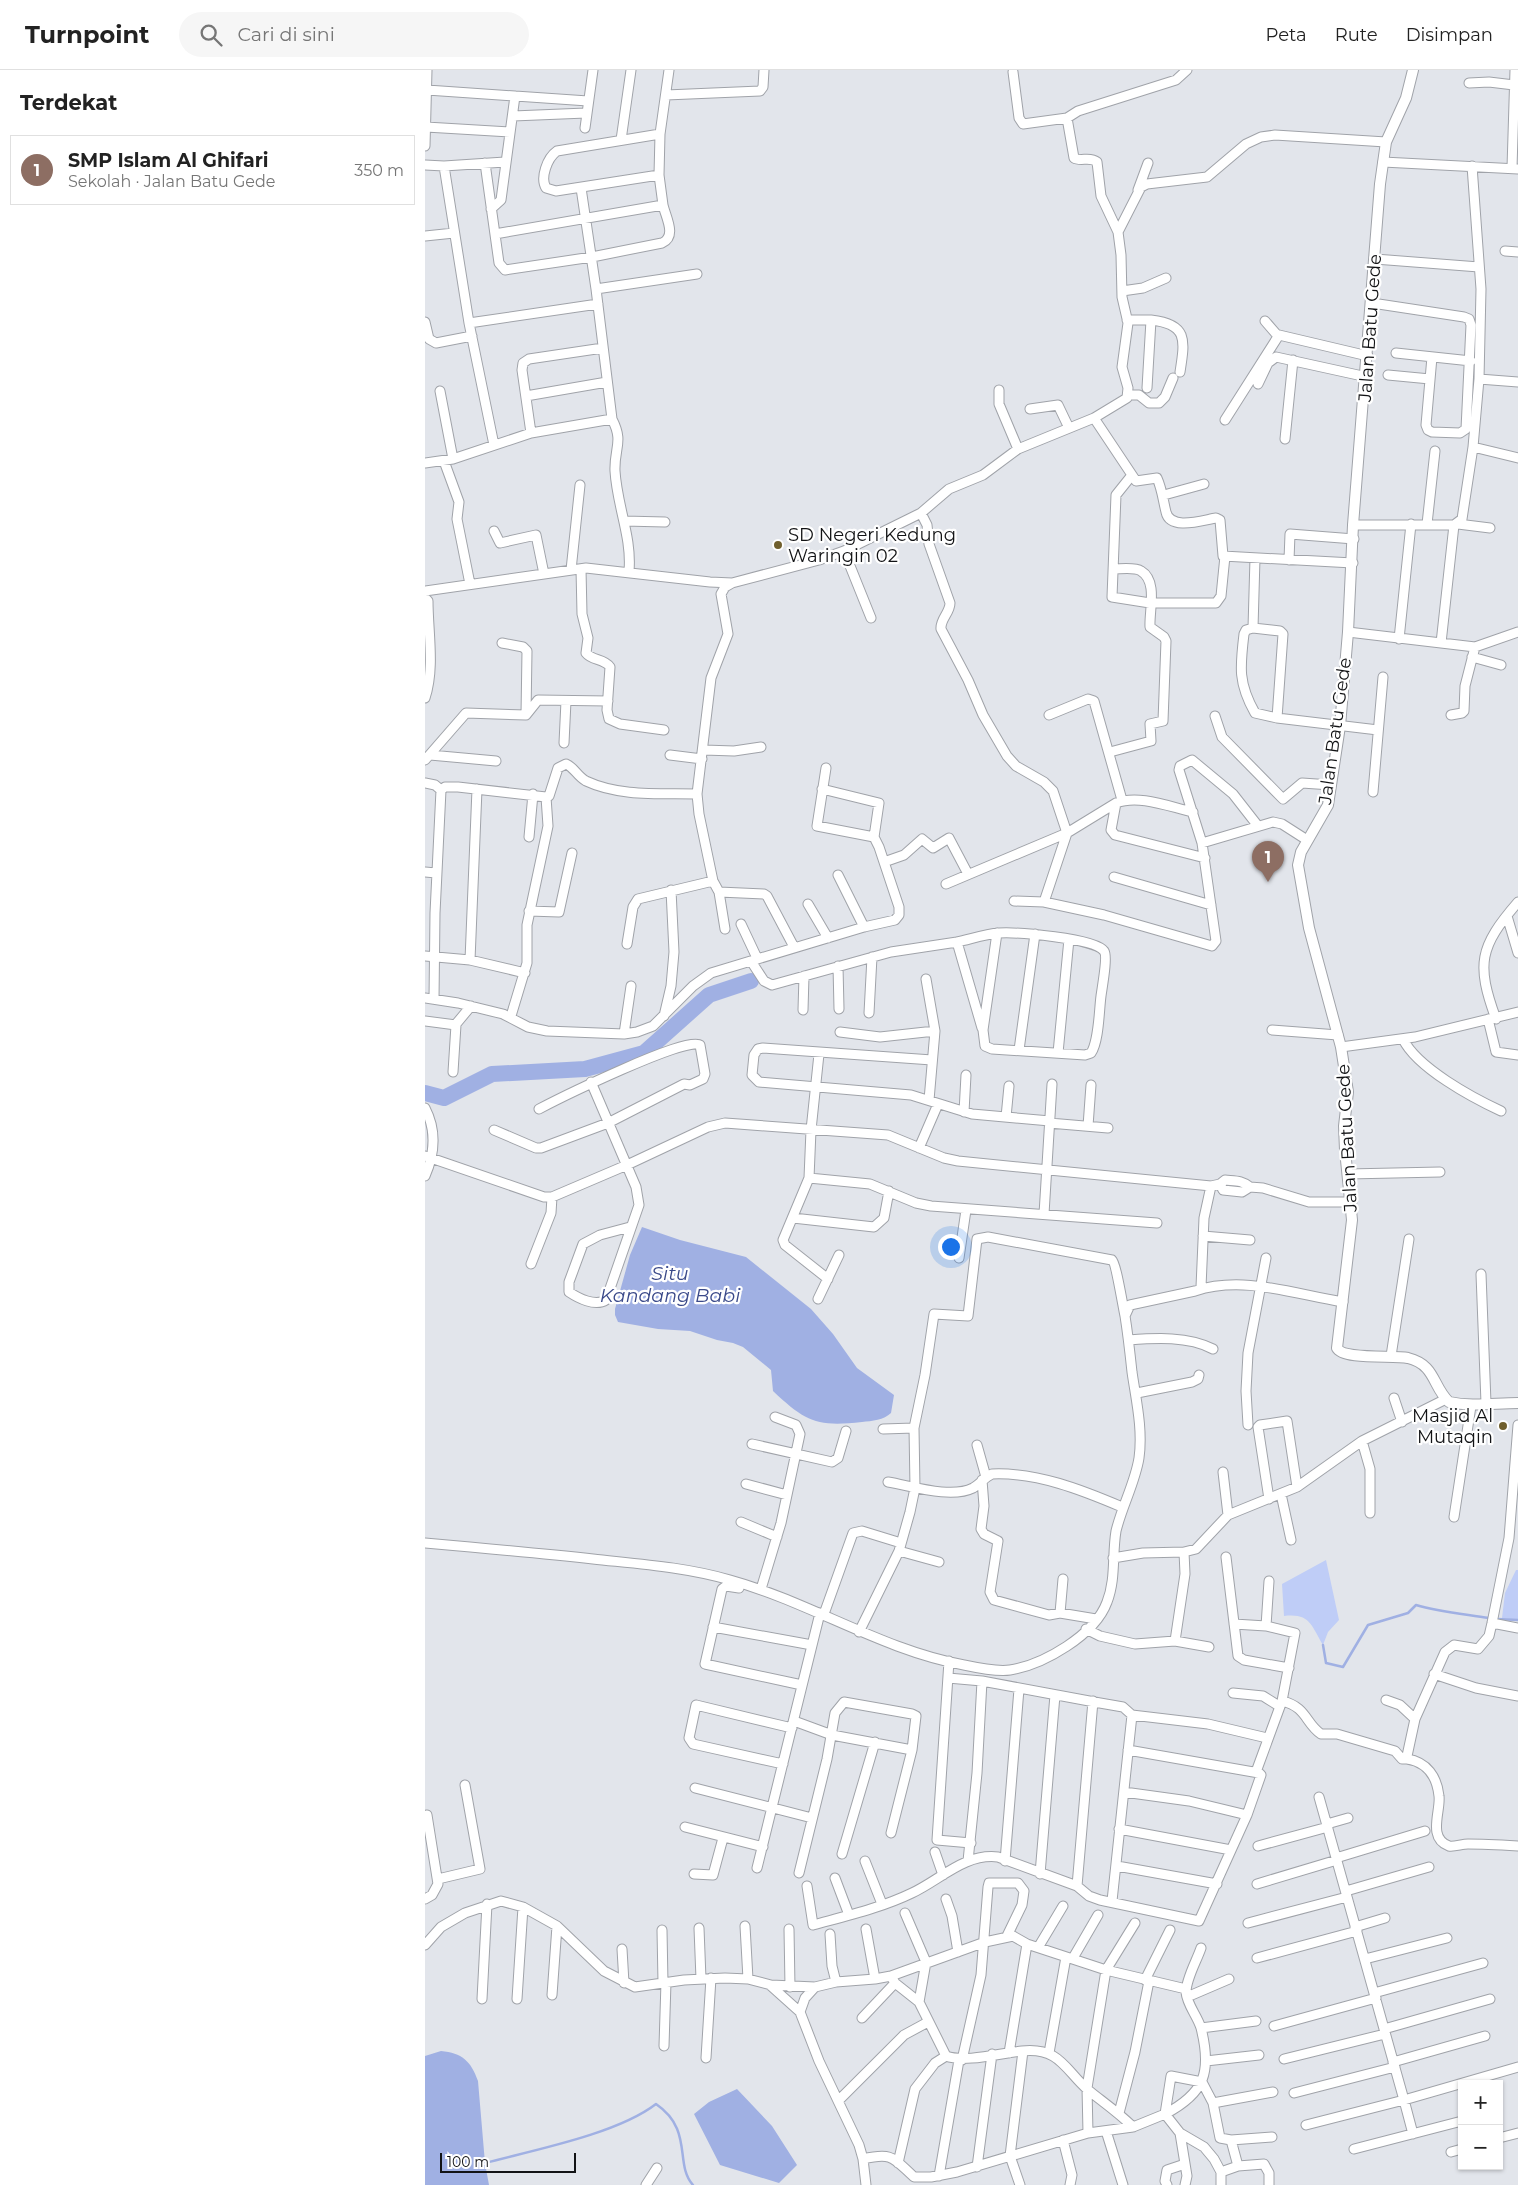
<!DOCTYPE html>
<html lang="id">
<meta charset="utf-8">
<style>
body{margin:0;font-family:Montserrat,sans-serif;background:#f6f6f6;color:#222}
.controls{position:absolute;right:15px;bottom:15px;display:grid;overflow:hidden;border-radius:0px;box-shadow:0 1px 4px #0004}
.controls button{width:45px;height:45px;display:grid;place-items:center;padding:0;border:0;border-bottom:1px solid #e0e0e0;background:#fff;color:#222;font:25px sans-serif}
.scale{position:absolute;left:15px;bottom:12px;width:136px;box-sizing:border-box;padding-left:5px;border:2px solid #121315;border-top:0;font-size:14px;line-height:18px;white-space:nowrap;color:#121315;-webkit-text-stroke:4px #fff;paint-order:stroke}
.you{position:absolute;left:525px;top:1176px;width:18px;height:18px;margin:-12px;border:4px solid #fff;border-radius:50%;background:#1a73e8;box-shadow:0 0 0 8px #1a73e833}
.badge{display:grid;place-items:center;width:32px;height:32px;border-radius:50%;background:#db2777;color:#fff;font-size:16px;font-weight:700}
.pin{position:absolute;translate:-50% -41px;filter:drop-shadow(0 1px 2px #0008)}
.pin::after{content:'';position:absolute;top:26px;width:18px;height:15px;background:inherit;clip-path:polygon(0 0,100% 0,50% 100%)}
.list{margin:0;padding:0;list-style:none}
h2{display:flex;justify-content:space-between;align-items:center;height:65px;margin:0;padding:0 20px;font-size:21px}
h2 small{font-size:16px;font-weight:400;color:#767676}
.list li{display:grid;grid-template-columns:32px 1fr auto;gap:15px;align-items:center;box-sizing:border-box;height:70px;margin:0 10px 10px;padding:0 10px;border:1px solid #e0e0e0;border-radius:0px}
.list b{display:block;font-size:19px;white-space:nowrap}
.list p{margin:0;font-size:16px;white-space:nowrap;color:#767676}
.list em{font-size:16px;font-style:normal;color:#767676}
.icon{flex:none;width:28px;height:28px;fill:none;stroke:currentColor;stroke-width:2;stroke-linecap:round;stroke-linejoin:round}
.map{position:relative;flex:none;width:1093px;height:2115px;overflow:hidden}
header{display:flex;align-items:center;gap:30px;box-sizing:border-box;height:70px;padding:0 25px;background:#fff;border-bottom:1px solid #e0e0e0}
header strong{font-size:24px}
nav{display:flex;gap:28px;margin-inline-start:auto;font-size:18px}
.search{width:350px;height:45px;background:#f6f6f6;display:flex;align-items:center;gap:12px;box-sizing:border-box;padding:0 18px;border-radius:28px;color:#767676;font-size:19px}
main{display:flex}
aside{flex:1;background:#fff}
.map>svg:first-child{display:block}
.green{fill:#bfcdf7}
.water{fill:#a0b0e3}
.lines{fill:none;stroke-linecap:round;stroke-linejoin:round}
.stream{stroke:#a0b0e3;stroke-width:2.5}
.river{stroke:#a0b0e3;stroke-width:16}
.minor-casing{stroke:#a0a3a9;stroke-width:11}
.tertiary-casing{stroke:#a0a3a9;stroke-width:12}
.minor{stroke:#fff;stroke-width:9}
.tertiary{stroke:#fff;stroke-width:10}
.poi-dot{fill:#705f2d;stroke:#fff;stroke-width:2}
.labels{text-anchor:middle;stroke-width:4.5;stroke-linejoin:round;paint-order:stroke}
.street-label{font-size:18px;fill:#121315;stroke:#fff}
.poi-label{font-size:18px;fill:#121315;stroke:#fff;text-anchor:start}
.water-label{font-size:19px;font-style:italic;fill:#3a4989;stroke:#fff}
</style>
<header>
<strong>Turnpoint</strong>
<div class="search"><svg class="icon" aria-label="search" viewBox="0 0 24 24"><circle cx="10" cy="10" r="6"/><path d="M15 15l6 6"/></svg>Cari di sini</div>
<nav><a>Peta</a><a>Rute</a><a>Disimpan</a></nav>
</header>
<main>
<aside>
<h2>Terdekat<small></small></h2>
<ul class="list">
<li><span class="badge" style="background:#8d6e63">1</span><div><b>SMP Islam Al Ghifari</b><p>Sekolah · Jalan Batu Gede</p></div><em>350 m</em></li>
</ul>
</aside>
<div class="map">
<svg width="1093" height="2115" viewBox="0 0 1093 2115">
<rect width="100%" height="100%" fill="#e2e5eb"/>
<path class="green" d="M901 1490 914 1550 903 1562 898 1575C886 1555 885 1543 859 1546L857 1514Z
M1091 1500H1093V1550L1077 1548 1080 1523Z"/>
<path class="water" d="M217 1157 255 1170 321 1187 386 1239 408 1264 432 1298 469 1325 466 1343C459 1350 447 1351 437 1352 392 1357 381 1352 348 1321L346 1300 318 1277 308 1273 292 1270 265 1261 233 1259 193 1252 190 1245V1239L205 1185Z
M16 1981C37 1983 46 1991 53 2011L60 2093 64 2115H0V1986Z
M312 2019 347 2056 372 2095 354 2113 295 2095 269 2044 284 2032Z"/>
<g class="lines">
<path class="stream" d="M1072 1549 1093 1550
M898 1575 901 1593 918 1597 943 1555 983 1543 991 1535C1014 1542 1039 1544 1064 1548
M60 2093C109 2080 192 2064 231 2034 269 2060 249 2094 268 2115"/>
<path class="river" d="M0 1023 19 1028 67 1004 160 999 219 983 284 925 326 911"/>
<defs>
<path id="minor" d="M588 2 594 48 598 54 642 48 653 41 751 10 762 0
M1044 13 1064 12 1089 15
M2 20 163 31
M241 25 335 21 338 17 339 0
M88 46 161 43
M642 48 649 88C656 92 665 86 672 92L676 126 693 162
M1 57 85 62
M160 58 168 0
M235 64 132 81C122 88 115 108 121 118L131 121 234 105 235 64 244 0
M196 70 206 0
M0 76 2 0
M958 92 1093 99
M60 93 74 193 80 200 167 187 237 173C252 166 241 148 238 135L70 164
M0 95 19 96 80 92
M19 96 44 253 69 375
M1087 98 1090 0
M234 105 238 135
M713 120 723 93
M66 139 76 130 90 26
M0 166 29 163
M1080 181 1093 182
M950 189 1054 197
M171 219 272 204
M697 221 718 218 741 208
M947 233 1039 247 1044 249 1046 255 1041 359 1035 363 1007 362 1003 360 1001 355 1007 287
M702 250H726L722 318
M726 250C763 254 760 270 755 302
M840 251 853 266
M0 252 4 269 11 273 47 266
M44 253 173 234
M971 283 1046 291
M963 305 1005 309
M1054 309 1093 312
M833 314 843 293 851 287 942 307
M574 320V334L593 379
M15 321 28 389
M703 325H714L724 333H734L740 327 748 308
M101 326 182 312
M605 339 633 335 644 358
M669 348 711 411 732 408C737 419 738 430 741 442 745 461 778 450 791 448L795 450 798 486 928 493
M187 349C199 372 189 378 190 401 192 436 207 467 204 501
M800 350 854 265 943 286
M106 363 97 300 98 293 104 289 178 278
M860 369 868 290
M1048 377 1093 388
M19 391 34 432 32 449 45 514
M0 393 28 389 106 363 187 349 171 219 156 118
M707 405 691 425 687 527 725 533H791L796 526 800 486
M739 425 779 414
M496 443 502 455 504 474 525 533C525 543 515 549 516 559L543 610 558 645 582 686 591 696 619 712 628 721 642 763 619 832
M199 451 240 452
M1002 454 1010 381
M1033 454 1065 458
M928 455H1029L1037 449 1048 377 1054 309 1056 219 1047 96
M69 461 75 473 111 465 119 504
M419 481 446 548
M830 488 828 558 855 561 858 564 852 648
M864 490 865 464 929 469
M156 499 157 544 163 568 161 583C167 591 179 588 185 597L182 640 184 649 195 654 239 660
M146 500 155 415
M307 513 300 517 296 524 303 564 286 608 272 724 274 744 288 811 294 822 339 824 342 826 369 877
M0 521 161 498 285 512 307 513 394 490 419 481 496 443 524 419 558 405 593 379 669 348 702 328 703 318 697 297 703 253 697 227 696 185 693 162 716 117 722 114 782 107 821 74 836 67 850 65 961 72
M0 528 3 531C3 562 10 598 0 628
M828 558 821 560 819 564C815 597 813 613 830 643L852 648 953 660
M923 562 1050 577 1093 562
M974 569 986 454
M77 573 98 577 102 581 101 645
M1016 573 1029 455
M1047 587 1076 595
M624 645 663 629 669 631 697 730
M1026 645 1037 643 1039 641 1040 616 1050 577
M790 646 797 667 858 729 877 713 906 715
M139 673 141 631
M279 680 309 681 336 677
M685 682 726 671 725 654 738 651 741 571 739 567 725 557C724 541 733 511 716 501 710 497 696 499 689 499
M5 685 71 691
M245 685 277 689
M0 690 41 643 101 645 113 630 183 631
M0 713 10 715 16 720
M397 719 454 733 449 767
M948 722 958 607
M121 727 124 726 133 698 141 694C149 697 152 706 161 711 195 727 236 723 272 724
M768 742C745 737 714 724 691 733L686 760 690 765 780 788
M833 756 808 724 767 690 755 696 754 700 777 773 848 752 857 754 882 770
M104 767 108 724
M459 792 479 785 497 769 508 778 524 768 543 804
M0 802 11 803
M413 805 439 857
M689 807 786 835
M521 814 642 763 691 733
M294 822 300 859
M589 831 619 832 679 845 787 876 791 871 777 773
M383 834 403 868
M104 841 134 842 147 783
M1082 846 1093 883
M316 854 332 888
M532 872C546 869 560 864 574 863 591 862 670 868 679 881 683 886 677 918 676 926 674 941 674 971 666 983L660 985 567 979 560 976 558 960 572 863
M202 874 208 837 213 829 288 811
M0 886 45 890 100 903
M45 890 52 719
M326 891 339 911 347 915 466 882 532 872 557 958
M413 896 414 939
M501 909 510 961 504 1030
M0 928 33 933 78 944 103 957 122 961 199 964 212 962 228 956 268 916 286 903 439 857 470 850 474 845V837L454 777 449 767 392 756 401 698
M9 929 10 843 16 720 20 717H33L121 727
M378 940 379 906
M444 943 447 887
M86 946 102 893V855L123 756 121 727
M239 946 246 916 249 882 246 820
M1063 949 1071 982 1093 985
M1071 949C1051 894 1054 877 1093 832
M0 951 31 955 28 1002
M31 954 46 936
M847 960 913 965
M415 962 455 967 510 961
M199 964 206 916
M978 969C992 998 1048 1028 1076 1041
M916 977 990 967 1093 942
M594 980 610 864
M633 983 644 869
M394 984 386 1060 384 1108 358 1170 360 1175 403 1209
M507 990 338 978 333 979 329 985 327 1005 334 1012 486 1025 547 1044 625 1051
M166 1012 211 1117 214 1135 181 1230C170 1237 153 1228 144 1222V1212L158 1174 175 1165 205 1157
M0 1038C12 1061 10 1083 0 1106
M539 1042 541 1005
M581 1047 584 1016
M624 1053 683 1058
M663 1056 666 1015
M69 1060 111 1078H116L183 1053 259 1014 265 1015 278 1009 280 1004 275 975C263 965 133 1029 114 1039
M494 1078 513 1034
M0 1086 119 1127H127L202 1095 283 1057 300 1053 463 1065 519 1088 533 1091 786 1116 795 1114 800 1110C810 1111 817 1110 825 1117
M923 1104 1015 1102
M384 1108 445 1114 491 1133 506 1136 732 1153
M795 1114 798 1120 817 1122 825 1117 838 1118 884 1132H927
M619 1144 627 1014
M368 1148 449 1157 459 1148 464 1121
M778 1166 825 1170
M534 1188 541 1140
M106 1194 126 1143 127 1127
M1056 1204 1061 1333
M776 1217 779 1148 786 1116
M393 1229 414 1185
M704 1270C731 1268 763 1266 788 1279
M966 1286 984 1169
M712 1323 767 1312 773 1309 774 1305
M969 1328 977 1352
M823 1355 821 1321 823 1283 841 1188
M1093 1355 1084 1468 1067 1553 1064 1566 1053 1579 1029 1575 1020 1582 990 1649 982 1686V1689C1002 1692 1012 1707 1014 1726 1016 1741 1002 1768 1024 1776 1029 1777 1037 1774 1043 1774 1059 1774 1076 1775 1093 1776
M458 1359 489 1358
M937 1371 945 1399V1443
M327 1374 407 1392 413 1388 421 1361
M552 1375 561 1407
M798 1402 803 1445
M557 1410 559 1436 556 1459 559 1464 573 1471 565 1522 569 1530 624 1545 635 1543 671 1549
M463 1412C487 1416 526 1429 548 1418 555 1414 560 1407 567 1404 612 1402 657 1420 697 1437
M321 1414 362 1425
M856 1424 866 1470
M844 1429 833 1357 835 1355 862 1351 872 1417
M1029 1447 1046 1336
M316 1452 352 1467
M0 1473C56 1478 112 1483 168 1489 214 1494 260 1497 305 1510 385 1532 457 1580 539 1595 553 1598 572 1602 585 1600 618 1595 670 1565 682 1532 691 1509 687 1485 691 1461 697 1436 710 1413 714 1388 718 1359 711 1330 707 1302 705 1283 703 1265 700 1246L705 1235 770 1221C818 1205 868 1224 918 1232
M474 1481 514 1492
M801 1487 813 1586 819 1590 864 1598
M688 1488 718 1483 759 1482 771 1479 803 1445 872 1417 937 1371 1021 1329
M314 1518 301 1516 297 1519 280 1594 377 1615
M336 1519 356 1453 375 1364 371 1355 350 1347
M635 1543 638 1509
M399 1544 428 1463 437 1461 476 1473
M1067 1553 1093 1558
M809 1554 841 1556 870 1563 857 1631 831 1702
M841 1556 844 1511
M288 1557 387 1575
M661 1559 675 1566 710 1574 750 1571 784 1577
M434 1562 474 1481 485 1442 490 1418 489 1358 500 1305 509 1244 543 1246 552 1169 563 1167 687 1190C691 1193 698 1237 700 1246
M750 1571 760 1504 759 1482
M524 1591 512 1770 546 1773
M1009 1604 1051 1618 1093 1626
M523 1608 557 1611 675 1633 698 1637 707 1645 783 1654 842 1668
M808 1623 838 1626 854 1636
M961 1630 975 1635 990 1649
M857 1631C882 1637 880 1653 896 1664H912L970 1681 977 1689H982
M369 1651 407 1665 487 1680
M358 1694 268 1674 264 1668 271 1635 367 1658
M270 1718 387 1748
M699 1722 764 1731 822 1745
M894 1727 979 2030 1093 1997
M902 1754 923 1748
M260 1757 338 1777
M694 1759 806 1780
M833 1776 903 1757
M510 1782 518 1805
M417 1784 450 1672
M911 1788 1000 1761
M440 1791 457 1834
M543 1791 552 1703 557 1611
M580 1791 594 1619
M692 1796 792 1814
M332 1798 395 1543
M374 1803 402 1689 410 1643 419 1632 487 1644 491 1646 487 1680 466 1763
M269 1804 288 1805 298 1768
M615 1804 630 1625
M410 1808 424 1845
M13 1809 55 1799 40 1715
M832 1814 912 1790
M382 1816 388 1855C421 1846 456 1838 487 1823 515 1810 540 1783 573 1787L652 1816 664 1826 675 1830 774 1851 822 1745 836 1705 834 1703 703 1680
M652 1816 668 1631
M921 1821 1004 1797
M0 1829 7 1825 13 1814 2 1745
M521 1829 527 1846 533 1882
M687 1831 707 1645
M480 1843 501 1892 494 1932
M823 1853 922 1827
M320 1856 323 1909
M930 1857 960 1848
M274 1858 276 1909
M364 1859 365 1917
M441 1859 450 1909
M237 1860 238 1913
M405 1864 407 1896 411 1912
M0 1875 16 1857 40 1843 76 1831 98 1837 132 1856 179 1901 210 1917 259 1910 300 1908 323 1909 346 1915 390 1917 411 1912 450 1909 466 1906 560 1872 588 1866 602 1874 681 1900 761 1919
M614 1876 638 1836
M776 1878C772 1890 761 1909 761 1922 762 1935 772 1945 776 1958 787 2002 780 2023 740 2044L755 2063 779 2077 789 2089 796 2102V2115
M197 1879 199 1913
M648 1888 673 1845
M832 1888 932 1861
M940 1889 1022 1868
M466 1906 470 1913 494 1932 521 1986C540 1993 576 1983 597 1981 635 1977 640 2000 663 2020 678 2032 694 2043 708 2057
M720 1910 745 1860
M346 1916 375 1942 394 1991 434 2075 438 2089 441 2115
M949 1923 1058 1893
M127 1925 132 1856
M762 1927 804 1909
M57 1929 62 1834
M92 1929 98 1837
M375 1942 380 1928 390 1917
M437 1948 470 1913
M849 1956 951 1928
M776 1958 831 1951
M959 1959 1065 1929
M239 1976 241 1912
M584 1983 602 1874
M624 1983 641 1887
M281 1988 286 1908
M859 1989 960 1964
M537 1990 556 1905 563 1817 564 1813H593L599 1821 597 1835 582 1866
M781 1991 834 1985
M968 1992 1060 1966
M869 2023 970 1997
M413 2031 479 1965 503 1952
M788 2033 848 2022
M694 2043 710 1982 724 1911
M881 2055 979 2030 988 2064
M681 2061 698 2115
M663 2063 662 2018 681 1900 710 1853
M755 2063 762 2106 760 2115
M1074 2068 1093 2063
M638 2070 647 2105 645 2115
M806 2070 813 2096
M929 2079 1037 2051
M1026 2082 1037 2079
M438 2089C468 2082 468 2088 489 2107H506L532 2102 663 2063 708 2057 740 2044 746 2006 777 2012 788 2033 795 2068 806 2070 847 2067
M473 2093 490 2019 510 1993 521 1986
M552 2097 567 1984
M796 2102 813 2096 839 2094 844 2103V2115
M514 2106 534 1990
M221 2115 232 2098
M595 2115 585 2086 598 1981
M742 2115 740 2111 742 2100 760 2094"/>
<path id="tertiary" d="M988 0 981 28 961 72 955 114 928 455 923 562 915 656 903 735 876 782 873 795 884 858 916 977 923 1022 919 1056 920 1080 927 1150 912 1278C918 1290 968 1285 983 1288 1011 1295 1007 1316 1024 1332 1047 1337 1070 1333 1093 1333"/>
</defs>
<use href="#minor" class="minor-casing"/>
<use href="#tertiary" class="tertiary-casing"/>
<use href="#minor" class="minor"/>
<use href="#tertiary" class="tertiary"/>
</g>
<g class="poi-dot">
<circle cx="353" cy="475" r="5"/>
<circle cx="1078" cy="1356" r="5"/>
</g>
<g class="labels">
<g class="street-label">
<text transform="translate(945 258) rotate(-86)" y="6">Jalan Batu Gede</text>
<text transform="translate(910 661) rotate(-82)" y="6">Jalan Batu Gede</text>
<text transform="translate(922 1068) rotate(-93)" y="6">Jalan Batu Gede</text>
</g>
<g class="poi-label">
<text x="363" y="471">SD Negeri Kedung<tspan x="363" dy="21">Waringin 02</tspan></text>
<text x="1068" y="1352" text-anchor="end">Masjid Al<tspan x="1068" dy="21">Mutaqin</tspan></text>
</g>
<g class="water-label">
<text x="245" y="1210">Situ<tspan x="245" dy="22">Kandang Babi</tspan></text>
</g>
</g>
</svg>
<div class="controls">
<button>+</button>
<button>−</button>
</div>
<div class="scale">100 m</div>
<div class="you"></div>
<div class="pin badge" style="left:843px;top:812px;background:#8d6e63">1</div>
</div>
</main>
